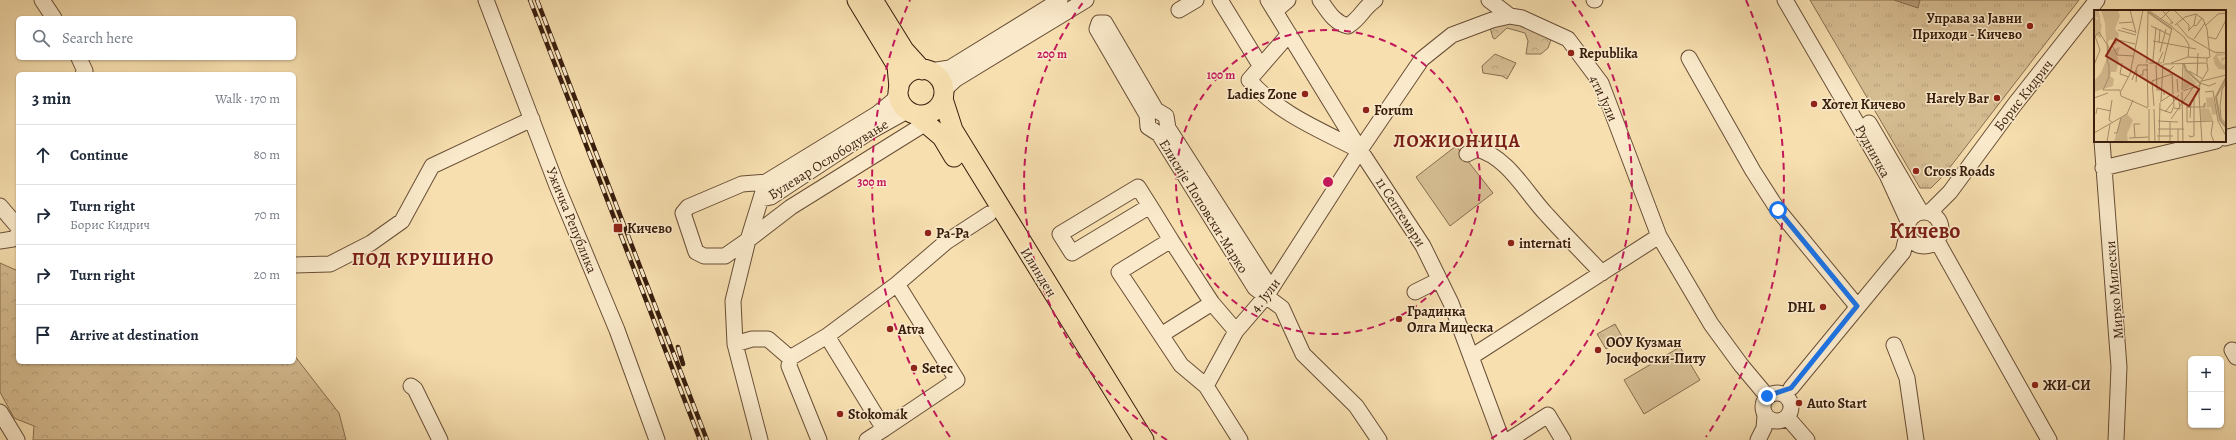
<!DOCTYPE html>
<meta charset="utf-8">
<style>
body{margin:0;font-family:Alegreya,serif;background:#f2f2f3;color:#1f2937}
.controls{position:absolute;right:12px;bottom:12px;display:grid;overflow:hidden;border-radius:6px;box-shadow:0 1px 3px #0004}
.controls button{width:36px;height:36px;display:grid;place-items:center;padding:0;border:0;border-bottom:1px solid #e0e1e3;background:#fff;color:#1f2937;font:20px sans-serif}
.stop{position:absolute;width:12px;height:12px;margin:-9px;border:3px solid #1a73e8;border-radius:50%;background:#fff}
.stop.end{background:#1a73e8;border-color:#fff;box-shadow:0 1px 4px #0008}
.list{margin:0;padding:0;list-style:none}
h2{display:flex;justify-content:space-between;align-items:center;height:52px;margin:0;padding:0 16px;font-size:17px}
h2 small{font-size:13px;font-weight:400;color:#747a83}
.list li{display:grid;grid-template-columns:26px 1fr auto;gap:12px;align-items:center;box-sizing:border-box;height:60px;padding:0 16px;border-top:1px solid #e0e1e3}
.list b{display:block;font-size:15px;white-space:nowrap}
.list p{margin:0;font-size:13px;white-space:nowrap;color:#747a83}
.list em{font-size:13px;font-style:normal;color:#747a83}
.icon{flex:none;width:22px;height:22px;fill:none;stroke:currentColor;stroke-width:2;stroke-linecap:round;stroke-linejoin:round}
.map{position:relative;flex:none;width:2236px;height:440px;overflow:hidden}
.search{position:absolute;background:#fff;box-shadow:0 1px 3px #0004;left:16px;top:16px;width:280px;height:44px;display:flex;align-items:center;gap:10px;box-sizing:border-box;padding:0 14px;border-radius:6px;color:#747a83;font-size:15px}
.panel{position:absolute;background:#fff;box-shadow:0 1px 3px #0004;left:16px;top:72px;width:280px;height:292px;border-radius:6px}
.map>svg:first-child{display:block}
.grass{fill:url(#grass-tufts);stroke:#886e50}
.forest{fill:url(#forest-crowns);stroke:#886e50}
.pitch{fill:#d7be93;stroke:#886e50}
.water{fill:#b69d78;stroke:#846a4d}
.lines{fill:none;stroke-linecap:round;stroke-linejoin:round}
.minor-casing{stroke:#684e36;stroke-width:17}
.major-casing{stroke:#381d0d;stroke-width:21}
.minor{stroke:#faeacb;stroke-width:15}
.major{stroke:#f7dfaf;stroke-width:19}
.rail-casing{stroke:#381d0d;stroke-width:4.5}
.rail{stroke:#faeacb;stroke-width:3;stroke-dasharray:9;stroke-linecap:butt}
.route{stroke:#1a73e8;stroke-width:5}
.ring{fill:none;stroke:#c2185b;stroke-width:2;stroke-dasharray:7 5}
.poi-dot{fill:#8f2418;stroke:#faeacb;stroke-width:1.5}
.labels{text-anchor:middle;stroke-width:3;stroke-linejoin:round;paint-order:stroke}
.poi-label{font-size:14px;font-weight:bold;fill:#381d0d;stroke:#faeacb;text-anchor:start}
.street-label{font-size:14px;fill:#381d0d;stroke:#faeacb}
.district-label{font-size:18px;font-weight:bold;letter-spacing:1px;fill:#7a1f14;stroke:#faeacb}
.town-label{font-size:22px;font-weight:bold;fill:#7a1f14;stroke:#faeacb}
.inset-river{fill:none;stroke:#b69d78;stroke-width:2}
.inset-road{fill:none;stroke:#ab916e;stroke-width:1}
.view{fill:#8f2418;fill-opacity:0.15;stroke:#8f2418;stroke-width:2}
.inset-edge{fill:none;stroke:#381d0d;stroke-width:2}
.centre{fill:#c2185b;stroke:#faeacb;stroke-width:2}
.ring-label{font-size:12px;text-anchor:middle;font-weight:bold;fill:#c2185b;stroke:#faeacb;stroke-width:3;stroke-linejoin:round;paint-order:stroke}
</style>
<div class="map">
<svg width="2236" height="440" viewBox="0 0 2236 440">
<defs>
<pattern id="grass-tufts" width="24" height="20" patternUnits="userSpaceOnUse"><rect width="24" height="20" fill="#d7be93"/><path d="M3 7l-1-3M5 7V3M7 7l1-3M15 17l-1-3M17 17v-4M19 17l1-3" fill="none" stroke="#b9a37e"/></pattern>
<pattern id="forest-crowns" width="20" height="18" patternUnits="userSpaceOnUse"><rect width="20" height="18" fill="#d7be93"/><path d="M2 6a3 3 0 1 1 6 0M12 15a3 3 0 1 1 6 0" fill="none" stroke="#b9a37e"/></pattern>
</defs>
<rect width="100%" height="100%" fill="#f7dfaf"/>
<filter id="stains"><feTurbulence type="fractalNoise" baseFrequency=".005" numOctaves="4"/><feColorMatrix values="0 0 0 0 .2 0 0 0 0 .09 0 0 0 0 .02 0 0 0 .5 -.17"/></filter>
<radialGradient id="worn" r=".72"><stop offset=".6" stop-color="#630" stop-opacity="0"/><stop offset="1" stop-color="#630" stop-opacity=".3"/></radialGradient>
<path class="grass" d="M1810 0H2079L1944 175 1931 188H1920Z
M1615 324 1623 338 1606 349 1597 334Z"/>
<path class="forest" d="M1501 22H1520L1551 40 1548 48 1541 54H1526L1528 41 1525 33 1507 28 1495 39 1493 38 1490 28Z
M1495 54 1516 63 1507 79 1502 76 1483 73 1482 66Z
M0 263 18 271V362H294V355L339 413 346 440H33L34 426 14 418 0 392Z"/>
<path class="pitch" d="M1456 146 1493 193 1450 226 1416 177Z
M1680 347 1700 380 1644 414 1624 380Z"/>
<path class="water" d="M1894 0H1920L1918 8Z"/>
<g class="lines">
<defs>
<path id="minor" d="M42 0 54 18
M486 0 557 186 617 330 657 440
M1220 0 1260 65
M1268 0 1360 150 1423 246 1451 303 1502 440
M1320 0C1328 11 1334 23 1348 26 1362 17 1362 9 1375 0
M1489 0 1510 16
M1594 0H1595
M1785 0 1887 175 1908 221
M1179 10 1196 0
M1275 11 1288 0
M1289 34 1249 80C1278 113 1320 130 1359 150
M79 58 85 71 83 74
M1689 58 1753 171 1778 210 1857 306
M930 71 950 68 1060 0
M944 90 956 79 1086 0
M1869 123 1921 212
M2225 138 2236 135
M2102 141 2119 367 2116 440
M1467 154 1477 149C1508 157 1526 193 1547 215 1565 235 1584 254 1602 273
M2103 168 2216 141
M766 182 748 240 725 256H704L696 252 683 213 688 207 742 184 766 182 877 114 894 100 899 88
M761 199 771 197 871 131 907 111
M0 206 18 227
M1150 206 1138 187 1060 234 1072 253 1150 206 1171 240
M1907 229a17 17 0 1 1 34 0a17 17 0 1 1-34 0Z
M1929 213 1950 192 2015 104 2097 0
M0 241 13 239 18 235
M1937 241 2049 440
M294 265 330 264 371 243 402 221 432 166 532 119
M897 284 827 336 884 429 957 380 897 284 946 242 989 214
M1415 292 1439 280
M1267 295 1266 281 1168 128 1166 116 1156 110 1105 23H1099L1097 29 1147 115 1148 127 1159 134 1255 288 1282 308 1303 354 1356 406 1379 440
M1161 335 1119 272 1171 240 1212 303
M735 344 752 339H768L790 358 827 336
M1894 345 1907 378 1916 440
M2232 350 2236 357
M1471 357 1659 236
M790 358 789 366 819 440
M411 386 415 389 440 440
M1206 386 1181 365 1161 335 1212 303 1236 331
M1791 388 1903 252 1907 235
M1763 407a14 14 0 1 1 28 0a14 14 0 1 1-28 0Z
M0 412 17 440
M1787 417 1807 440
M760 440 735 344 733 301 748 240 791 207 926 123
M867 440 884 429
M1240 440 1206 386 1236 331 1267 295 1360 150 1422 59 1452 35 1492 20 1510 16 1522 18 1568 39 1601 83 1659 236 1711 324 1741 365 1767 396
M1509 440 1548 415 1563 440
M1758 440 1764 428 1765 416"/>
<path id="major" d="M857 0 897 66 899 88
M873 0 904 50 922 70
M898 92a23 23 0 1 1 46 0a23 23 0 1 1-46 0Z
M943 99 953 130 1144 440
M915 114 942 137 954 157"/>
</defs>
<use href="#minor" class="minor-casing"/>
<use href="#major" class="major-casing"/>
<use href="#minor" class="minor"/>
<use href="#major" class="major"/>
<defs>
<path id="rail" d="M530 0 700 440
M537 0 707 440
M678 347 683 364"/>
</defs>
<use href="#rail" class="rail-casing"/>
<use href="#rail" class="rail"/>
</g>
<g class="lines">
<path class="route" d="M1767 396 1791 388 1857 306 1778 210"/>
</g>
<g class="ring">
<circle cx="1328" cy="182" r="152"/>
<path d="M1167 440A304 304 0 0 1 1084 1M1572 1A304 304 0 0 1 1489 440"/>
<path d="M950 437A456 456 0 0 1 910 0M1746 0A456 456 0 0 1 1706 437"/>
</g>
<g class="poi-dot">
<circle cx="2030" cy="26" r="4"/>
<circle cx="1571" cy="53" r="4"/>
<circle cx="1305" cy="94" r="4"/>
<circle cx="1997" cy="98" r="4"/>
<circle cx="1814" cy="104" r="4"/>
<circle cx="1366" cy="110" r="4"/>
<circle cx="1916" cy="171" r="4"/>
<rect x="613" y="223" width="10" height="10" rx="2"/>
<circle cx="928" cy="233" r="4"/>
<circle cx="1511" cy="243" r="4"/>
<circle cx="1823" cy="307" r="4"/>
<circle cx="1399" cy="319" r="4"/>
<circle cx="890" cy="329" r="4"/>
<circle cx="1598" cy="350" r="4"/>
<circle cx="914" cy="368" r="4"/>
<circle cx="2035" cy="385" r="4"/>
<circle cx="1799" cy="403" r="4"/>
<circle cx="840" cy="414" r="4"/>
</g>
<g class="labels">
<g class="poi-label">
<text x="2022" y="23" text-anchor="end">Управа за Јавни<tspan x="2022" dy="16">Приходи - Кичево</tspan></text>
<text x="1579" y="58">Republika</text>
<text x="1297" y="99" text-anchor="end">Ladies Zone</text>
<text x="1989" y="103" text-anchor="end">Harely Bar</text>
<text x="1822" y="109">Хотел Кичево</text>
<text x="1374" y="115">Forum</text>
<text x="1924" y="176">Cross Roads</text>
<text x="627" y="233">Кичево</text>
<text x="936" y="238">Ра-Ра</text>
<text x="1519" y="248">internati</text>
<text x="1815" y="312" text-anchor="end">DHL</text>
<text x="1407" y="316">Градинка<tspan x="1407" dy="16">Олга Мицеска</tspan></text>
<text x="898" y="334">Atva</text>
<text x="1606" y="347">ООУ Кузман<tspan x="1606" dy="16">Јосифоски-Питу</tspan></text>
<text x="922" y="373">Setec</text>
<text x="2043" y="390">ЖИ-СИ</text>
<text x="1807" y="408">Auto Start</text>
<text x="848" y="419">Stokomak</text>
</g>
<g class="street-label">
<text transform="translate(2023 95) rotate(-52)" y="5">Борис Кидрич</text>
<text transform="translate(1604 98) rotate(65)" y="5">4ти Јули</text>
<text transform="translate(1873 151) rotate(61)" y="5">Рудничка</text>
<text transform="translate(828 159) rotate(-32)" y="5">Булевар Ослободување</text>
<text transform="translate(1204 206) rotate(58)" y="5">Елисије Поповски-Марко</text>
<text transform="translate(1401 212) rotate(57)" y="5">11 Септември</text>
<text transform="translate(572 220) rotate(68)" y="5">Ужичка Република</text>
<text transform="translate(1039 272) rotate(58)" y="5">Илинден</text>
<text transform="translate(2114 290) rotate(-95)" y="5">Мирко Милески</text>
<text transform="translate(1265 295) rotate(-53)" y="5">4. Јули</text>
</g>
<g class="district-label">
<text x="1457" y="147">ЛОЖИОНИЦА</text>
<text x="423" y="265">ПОД КРУШИНО</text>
</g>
<g class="town-label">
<text x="1925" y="238">Кичево</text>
</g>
</g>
<g transform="translate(2094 10)">
<rect width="132" height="132" fill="#f7dfaf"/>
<path d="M0 0H4L6 6 7 28 0 25 4 8 0 6ZM90 59 103 74 89 80ZM111 98 115 99 119 110 107 111 106 99ZM33 104 39 110 33 124 34 132H20L26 109Z" fill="#d7be93"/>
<path d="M7 0H24L26 6 21 19 25 24 24 29 15 30 14 34 17 40 26 37 23 46 25 52 22 62H17L16 66 20 69 19 76 0 82V71L7 63 13 48 11 13ZM0 6 8 15 6 22 0 23ZM123 43 132 45 123 46 128 55 127 48 132 47 128 52 129 55 132 53V60L125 59 121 55 119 48Z" fill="#d7be93"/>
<path d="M119 87 123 104 118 105 117 97 113 98 112 88Z" fill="#d7be93"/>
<path class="inset-river" d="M54 2 78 19M90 54 92 60 107 74M132 68 122 87 126 110 132 117"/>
<path class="inset-road" d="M36 0 42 23M54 0 79 17M68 0 79 13H76M80 0 95 15V20M102 4 109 9 113 19 116 47 113 48V52M67 9 76 0M25 13 39 12M83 14 94 27 120 42 132 43M81 15 91 7 102 4M100 15 102 16 108 8M112 15 124 4 132 3M57 16 76 25M28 18 42 22M79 18 90 27 95 35 94 47M24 20 42 25M94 21 100 15 102 4M114 27 122 29 132 10M100 29 111 13M59 31 102 39M65 33 66 19M21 34 24 30 41 34M19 37 23 45 39 46M66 42 72 19M59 50 62 17M28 53 26 64 35 67M53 53 54 0M55 53H68M64 53 69 42M69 53 78 18M77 53 94 47 113 48M53 54 54 97M70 54 113 53M0 55 6 40 1 26 5 22 14 36 13 49 15 56V67L9 80M62 55 63 80H70V85M69 58 76 60 80 56M95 61 109 69M46 65H49V60H54M103 66 104 43M83 69 84 82M38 70 44 55H54M108 71 132 65M42 72 43 60M132 72 128 80 126 96 127 108 132 114M106 73 115 76 122 73M9 80H26L27 86 54 98M88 80 89 54M27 81 36 64 49 0M89 81 106 75M88 82 89 132M111 82 119 81 124 111 132 126M0 88 14 83M18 90 15 110 19 113M67 91 69 54M66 92 78 84M60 96 58 71 78 64 79 84M92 97H111V93L109 97M93 97V112L119 111 117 124 120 132M80 98 86 99 85 92M55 99V132M60 99 61 132M65 99 77 103 80 96 79 85M71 102 85 85M2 104 3 98 17 101M96 108 97 92M77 109 100 76M64 111 84 112M76 112V132M64 119H90M0 123 33 104 39 90M20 123H23L27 108M95 125 96 127 100 126V89M63 126H79M35 128 55 127M41 128 40 114H46M13 132 16 114M65 132 66 93M84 132V119M108 132 105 85 106 73 114 60 113 53"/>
<path class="view" d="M22 29 105 79 95 96 12 46Z"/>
<rect width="132" height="132" class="inset-edge"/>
</g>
<circle cx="1328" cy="182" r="6" class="centre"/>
<g class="ring-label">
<text x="1052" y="58">200 m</text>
<text x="1221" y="79">100 m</text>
<text x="872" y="186">300 m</text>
</g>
<rect width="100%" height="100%" filter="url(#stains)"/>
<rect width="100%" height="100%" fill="url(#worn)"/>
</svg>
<div class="controls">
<button>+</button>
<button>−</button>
</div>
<div class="stop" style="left:1778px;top:210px"></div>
<div class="stop end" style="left:1767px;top:396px"></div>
<div class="search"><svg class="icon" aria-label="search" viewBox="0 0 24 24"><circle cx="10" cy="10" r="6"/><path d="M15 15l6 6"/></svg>Search here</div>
<section class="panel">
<h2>3 min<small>Walk · 170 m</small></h2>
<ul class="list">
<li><svg class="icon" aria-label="ahead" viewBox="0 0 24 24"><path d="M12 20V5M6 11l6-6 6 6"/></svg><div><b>Continue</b></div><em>80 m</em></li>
<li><svg class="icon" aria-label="right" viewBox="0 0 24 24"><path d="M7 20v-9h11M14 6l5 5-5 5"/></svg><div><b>Turn right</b><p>Борис Кидрич</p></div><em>70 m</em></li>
<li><svg class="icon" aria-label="right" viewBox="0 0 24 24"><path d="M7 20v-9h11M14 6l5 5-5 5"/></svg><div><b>Turn right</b></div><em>20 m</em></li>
<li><svg class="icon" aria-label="arrive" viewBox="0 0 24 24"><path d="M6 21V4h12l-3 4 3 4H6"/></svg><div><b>Arrive at destination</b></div></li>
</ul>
</section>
</div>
